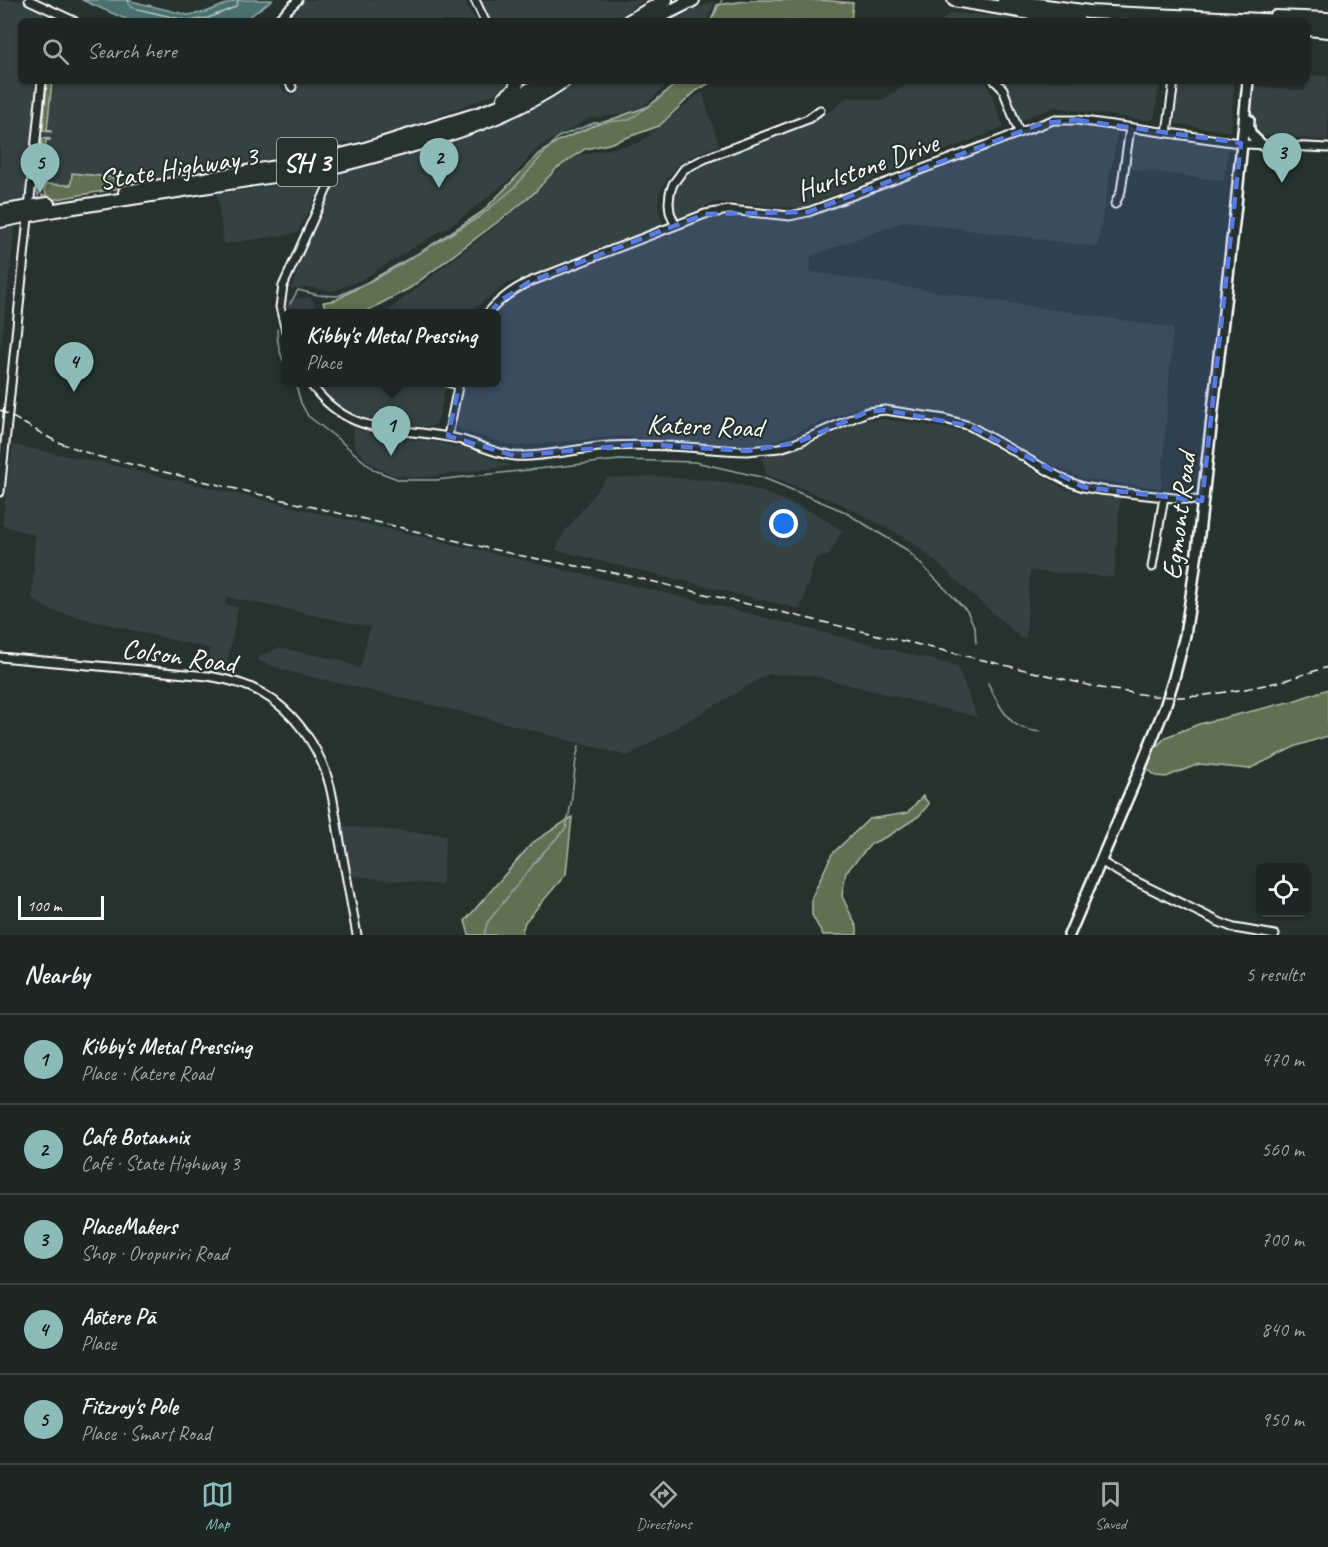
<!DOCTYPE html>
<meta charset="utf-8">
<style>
body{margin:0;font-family:Caveat,sans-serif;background:#252e2a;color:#f1f3f6}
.controls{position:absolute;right:18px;bottom:18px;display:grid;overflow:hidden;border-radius:9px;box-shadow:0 2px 4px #0004}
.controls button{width:54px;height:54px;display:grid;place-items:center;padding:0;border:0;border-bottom:2px solid #3a4340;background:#1c2622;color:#f1f3f6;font:30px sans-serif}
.scale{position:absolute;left:18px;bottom:15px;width:86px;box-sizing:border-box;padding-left:6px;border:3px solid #fff;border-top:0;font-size:16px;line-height:21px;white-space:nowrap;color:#fff;-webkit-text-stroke:4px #26332d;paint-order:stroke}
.you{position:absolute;left:784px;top:524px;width:21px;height:21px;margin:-15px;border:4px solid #fff;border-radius:50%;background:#1a73e8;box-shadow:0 0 0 9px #1a73e833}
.badge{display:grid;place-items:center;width:39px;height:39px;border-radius:50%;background:#8bbbb9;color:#111;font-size:20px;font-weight:700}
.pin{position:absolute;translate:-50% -50px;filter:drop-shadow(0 2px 3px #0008)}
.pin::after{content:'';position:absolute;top:32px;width:21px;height:18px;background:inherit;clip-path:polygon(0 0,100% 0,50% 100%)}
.popup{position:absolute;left:282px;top:309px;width:219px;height:78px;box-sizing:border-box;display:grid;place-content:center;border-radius:9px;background:#1c2622;filter:drop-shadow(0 2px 4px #0005);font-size:20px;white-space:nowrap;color:#a0a5a5}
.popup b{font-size:22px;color:#f1f3f6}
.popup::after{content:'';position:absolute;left:50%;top:100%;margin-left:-12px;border:12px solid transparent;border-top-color:#1c2622}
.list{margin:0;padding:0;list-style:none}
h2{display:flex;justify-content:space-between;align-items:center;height:78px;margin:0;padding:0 24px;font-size:26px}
h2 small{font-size:20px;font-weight:400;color:#a0a5a5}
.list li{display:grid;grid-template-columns:39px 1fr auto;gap:18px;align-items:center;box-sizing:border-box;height:90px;padding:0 24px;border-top:2px solid #3a4340}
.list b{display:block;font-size:22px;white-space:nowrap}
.list p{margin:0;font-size:20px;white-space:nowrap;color:#a0a5a5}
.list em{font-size:20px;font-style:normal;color:#a0a5a5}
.icon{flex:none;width:33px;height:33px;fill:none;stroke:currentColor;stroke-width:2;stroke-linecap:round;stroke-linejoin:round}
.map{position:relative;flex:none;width:1328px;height:935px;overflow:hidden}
.search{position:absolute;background:#1c2622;box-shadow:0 2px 4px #0004;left:18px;right:18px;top:18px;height:66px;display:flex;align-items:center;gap:15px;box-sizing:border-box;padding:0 21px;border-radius:9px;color:#a0a5a5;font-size:22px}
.sheet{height:528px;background:#1c2622}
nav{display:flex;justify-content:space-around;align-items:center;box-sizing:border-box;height:84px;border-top:2px solid #3a4340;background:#1c2622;font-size:16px;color:#a0a5a5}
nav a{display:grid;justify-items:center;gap:3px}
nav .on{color:#8bbbb9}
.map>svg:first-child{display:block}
.built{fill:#354242}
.green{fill:#607153;stroke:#b0b8a9;stroke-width:1.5}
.water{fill:#4a6f6e;stroke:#92a9a8;stroke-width:1.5}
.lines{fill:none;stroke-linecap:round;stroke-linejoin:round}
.shore{stroke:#b7c5c5;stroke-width:1.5}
.stream{stroke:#92a9a8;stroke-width:1.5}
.street-casing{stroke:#fff;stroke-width:11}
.secondary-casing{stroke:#fff;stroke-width:14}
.highway-casing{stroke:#fff;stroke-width:16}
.street{stroke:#26332d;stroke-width:7}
.secondary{stroke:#26332d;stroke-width:9}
.highway{stroke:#26332d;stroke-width:12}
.rail{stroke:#fff;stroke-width:1.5;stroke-dasharray:9 4.5;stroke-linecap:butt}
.marked{fill:#567ae2;fill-opacity:0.2;stroke:#567ae2;stroke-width:4.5;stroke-dasharray:12 8;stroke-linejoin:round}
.labels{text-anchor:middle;stroke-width:4.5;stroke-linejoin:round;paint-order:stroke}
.shield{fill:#26332d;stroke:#bec2c0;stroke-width:1.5}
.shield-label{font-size:27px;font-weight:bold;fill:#fff}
.street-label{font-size:28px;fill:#fff;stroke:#26332d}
</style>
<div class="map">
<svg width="1328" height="935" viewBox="0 0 1328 935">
<rect width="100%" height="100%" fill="#26332d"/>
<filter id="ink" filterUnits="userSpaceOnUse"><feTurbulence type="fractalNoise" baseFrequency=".0167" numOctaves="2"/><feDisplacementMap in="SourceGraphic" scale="12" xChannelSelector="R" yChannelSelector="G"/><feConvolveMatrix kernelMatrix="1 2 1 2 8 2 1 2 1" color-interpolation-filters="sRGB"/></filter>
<g filter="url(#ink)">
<path class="built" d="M0 0H19L38 8 43 13 46 21H21V81H37L25 196 22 203 0 207Z
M300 0H465L467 7 476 21H279Z
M478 0H644L612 21H489L482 11Z
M715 1 707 21H666L672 18Z
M950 13 1000 16 1042 21H942Z
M1307 75 1328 76V140L1254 134 1250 130 1255 86 1304 91Z
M47 81H277L282 89 291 96 296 93 295 87 293 81H513L516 85 398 132 304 152 121 188 46 201 41 199 38 196 37 189Z
M566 81H671L645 105 617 115 590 118 538 147 512 178 457 221 361 280 333 291 307 287 290 289 294 281 307 239 333 181 344 171 458 136Z
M913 81H986L1004 127 800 208 719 202 710 204 675 220 673 214 672 195 676 180 694 165 829 112 848 97 882 100Z
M997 81H1160L1154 118 1150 121 1055 107 1012 123Z
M1175 81H1234L1231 132 1171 123Z
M702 92 719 145 683 160 668 177 659 193 658 208 663 225 508 283 474 308 470 313 383 314 388 311 512 213 572 157 639 143Z
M1059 120 1118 129 1097 247 905 221 811 256 810 272 1173 328 1161 488 1085 479 1048 463 973 420 884 407 854 409 774 441 739 447 620 436 516 446 458 429 456 399 459 383 496 382V314L490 313 512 296 531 285 701 220 719 215 800 220 1038 123Z
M1130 132 1229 145 1224 181 1125 168Z
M320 179V189L297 233 224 244 217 194Z
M11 223 15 226 0 354V224Z
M310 297 321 313H288L287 306 288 300Z
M427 382 441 385 445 388 439 416 436 423 431 427 366 419 327 399 315 383Z
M875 419H885L969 432 1065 489 1078 493 1120 498 1114 577 1030 571 1026 637 1021 638 919 547 897 533 848 507 766 474 762 457 787 451 864 420Z
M354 428 382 437 434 442 464 447 511 466 415 478 390 474 368 462 355 447 353 435Z
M13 445 98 462 698 601 957 666 977 717 810 675 768 674 628 756 479 716 287 671 257 660 262 655 280 648 340 660 360 669 370 627 228 597 225 604 238 607 225 674 206 671 210 649 49 610 32 598 35 535 2 525Z
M654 476 735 483 771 495 817 514 842 531 829 555 816 558 800 609 556 550 563 534 607 478Z
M342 826 446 835 442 885 352 876Z"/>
<path class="green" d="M753 0H820L853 3 851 21H711L717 5Z
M47 81H52L47 130 51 131V132L43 131Z
M679 81H713L696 91 659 126 609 144 585 149 556 169 533 194 516 208 410 288 363 313H327L323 302 336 300 424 250 482 212 539 154 558 141 593 126 649 106Z
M42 138 50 139V140H46L41 181 46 182V184L38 195 37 189Z
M72 173 119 178 121 188 46 201 42 199V195H47L44 190 47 184 71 185Z
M1328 689V736L1296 746 1249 769 1199 764 1166 777 1156 776 1140 763 1166 737 1199 724 1293 701Z
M923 796 929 804 919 816 890 835 871 844 846 872 842 896 857 928V935H823L812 915V897L832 854 869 819 907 813Z
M572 817 566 874 525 922 521 935H469L465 921 532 843Z"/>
<path class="water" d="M82 0H127L188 15 206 12 236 0H272L249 17 239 21H130Z"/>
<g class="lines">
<path class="shore" d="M128 0 129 5 133 8 189 21 208 18 233 8 237 5 238 0"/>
<path class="stream" d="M711 21 722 0
M290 304 298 290 318 295 338 296 381 276 479 217 514 188 558 137 594 123 629 120 657 100 679 81
M277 329C277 343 279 354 286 366
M295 382 301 403 308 416 338 439 374 470 400 480H436L619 460 695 462 761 477 843 511 907 550 967 611 975 628 976 643
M988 683C993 695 1004 715 1014 723 1021 729 1032 731 1041 732
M484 935 487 923 541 855 566 828 571 804 576 759 579 746"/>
<defs>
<path id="street" d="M29 0 74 21
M475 0 485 21
M276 21 298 0
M289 81 292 87
M995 81 1003 89 1019 132
M1167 133 1174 81
M1115 204 1121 191 1130 128
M675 225 670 212 669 203 670 193 673 184 684 169 704 159 808 119 820 110
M487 314C499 300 512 290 529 282L705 214 729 210 790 216 808 212 1053 120H1077L1246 144 1328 148
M286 331 280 307 283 286 329 184 330 180 327 165
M309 382C349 437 390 426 448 437 471 440 491 453 514 456 542 458 580 448 609 446 656 443 701 449 747 451L780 448 796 443 867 412 885 410 945 419 970 426 1052 473 1067 481 1083 487 1100 490 1202 501
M447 382 458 385
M448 436 459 382
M0 492 42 81
M1152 567 1164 497
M0 657 208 676C226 679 244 683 260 692 295 711 320 748 330 786 334 802 336 819 339 836 345 869 351 902 357 935
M1100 861 1127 877 1219 922 1234 928 1275 935"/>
<path id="secondary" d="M1249 120C1247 133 1253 137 1262 145
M1069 935 1138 774 1165 707 1174 678 1185 635 1191 596 1197 552 1236 205 1248 81"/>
<path id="highway" d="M954 0 1078 21
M1004 0 1089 12 1283 21
M1276 17 1328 19
M629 21 666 0
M651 21 693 0
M1307 29 1328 31
M504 98 514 90 518 81
M125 192 325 159 365 149 478 114 507 103 544 81
M0 212 48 204
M0 221 55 210 332 167C362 160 392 151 421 143 472 128 520 111 564 81"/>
</defs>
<use href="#street" class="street-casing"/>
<use href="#secondary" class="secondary-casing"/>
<use href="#highway" class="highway-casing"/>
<use href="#street" class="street"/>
<use href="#secondary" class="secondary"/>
<use href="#highway" class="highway"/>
<path class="rail" d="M0 410 55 441 96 456 517 555 625 575 1101 688 1153 696 1180 697 1199 696 1240 690 1279 682 1328 667"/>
</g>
</g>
<path class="marked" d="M1077 120 1241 143 1202 501 1083 487 970 426 885 410 867 412 796 443 747 451 642 444 515 456 448 436 465 357 477 327 500 301 529 282 705 214 808 212 1043 123Z"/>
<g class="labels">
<rect class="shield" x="277" y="138" width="60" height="48" rx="4.5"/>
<g class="shield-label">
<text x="307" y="171">SH 3</text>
</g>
<g class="street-label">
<text transform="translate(867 166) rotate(-20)" y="10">Hurlstone Drive</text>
<text transform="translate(178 167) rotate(-9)" y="10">State Highway 3</text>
<text transform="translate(705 425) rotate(2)" y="10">Katere Road</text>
<text transform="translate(1178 516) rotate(-83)" y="10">Egmont Road</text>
<text transform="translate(179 655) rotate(8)" y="10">Colson Road</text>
</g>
</g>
</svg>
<div class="controls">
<button><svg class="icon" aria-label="locate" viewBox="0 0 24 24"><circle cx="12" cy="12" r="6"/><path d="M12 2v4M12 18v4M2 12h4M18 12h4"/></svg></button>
</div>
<div class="scale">100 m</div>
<div class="you"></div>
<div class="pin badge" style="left:391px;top:456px">1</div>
<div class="popup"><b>Kibby's Metal Pressing</b>Place</div>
<div class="pin badge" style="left:439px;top:188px">2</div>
<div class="pin badge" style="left:1282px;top:183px">3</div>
<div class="pin badge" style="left:74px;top:392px">4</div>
<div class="pin badge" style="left:40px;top:193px">5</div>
<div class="search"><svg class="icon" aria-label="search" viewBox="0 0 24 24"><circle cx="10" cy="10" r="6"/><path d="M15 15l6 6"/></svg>Search here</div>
</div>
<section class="sheet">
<h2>Nearby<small>5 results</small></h2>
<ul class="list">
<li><span class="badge">1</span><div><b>Kibby's Metal Pressing</b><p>Place · Katere Road</p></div><em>470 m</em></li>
<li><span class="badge">2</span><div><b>Cafe Botannix</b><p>Café · State Highway 3</p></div><em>560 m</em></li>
<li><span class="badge">3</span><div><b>PlaceMakers</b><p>Shop · Oropuriri Road</p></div><em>700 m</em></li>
<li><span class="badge">4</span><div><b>Aōtere Pā</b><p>Place</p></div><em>840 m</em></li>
<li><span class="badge">5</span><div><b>Fitzroy's Pole</b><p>Place · Smart Road</p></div><em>950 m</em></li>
</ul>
</section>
<nav>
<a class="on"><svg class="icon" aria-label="map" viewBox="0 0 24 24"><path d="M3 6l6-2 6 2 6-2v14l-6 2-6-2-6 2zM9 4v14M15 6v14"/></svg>Map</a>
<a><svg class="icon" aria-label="directions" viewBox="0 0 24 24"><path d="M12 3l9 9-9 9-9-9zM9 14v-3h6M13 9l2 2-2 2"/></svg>Directions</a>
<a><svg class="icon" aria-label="saved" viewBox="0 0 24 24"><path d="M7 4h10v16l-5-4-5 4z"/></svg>Saved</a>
</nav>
